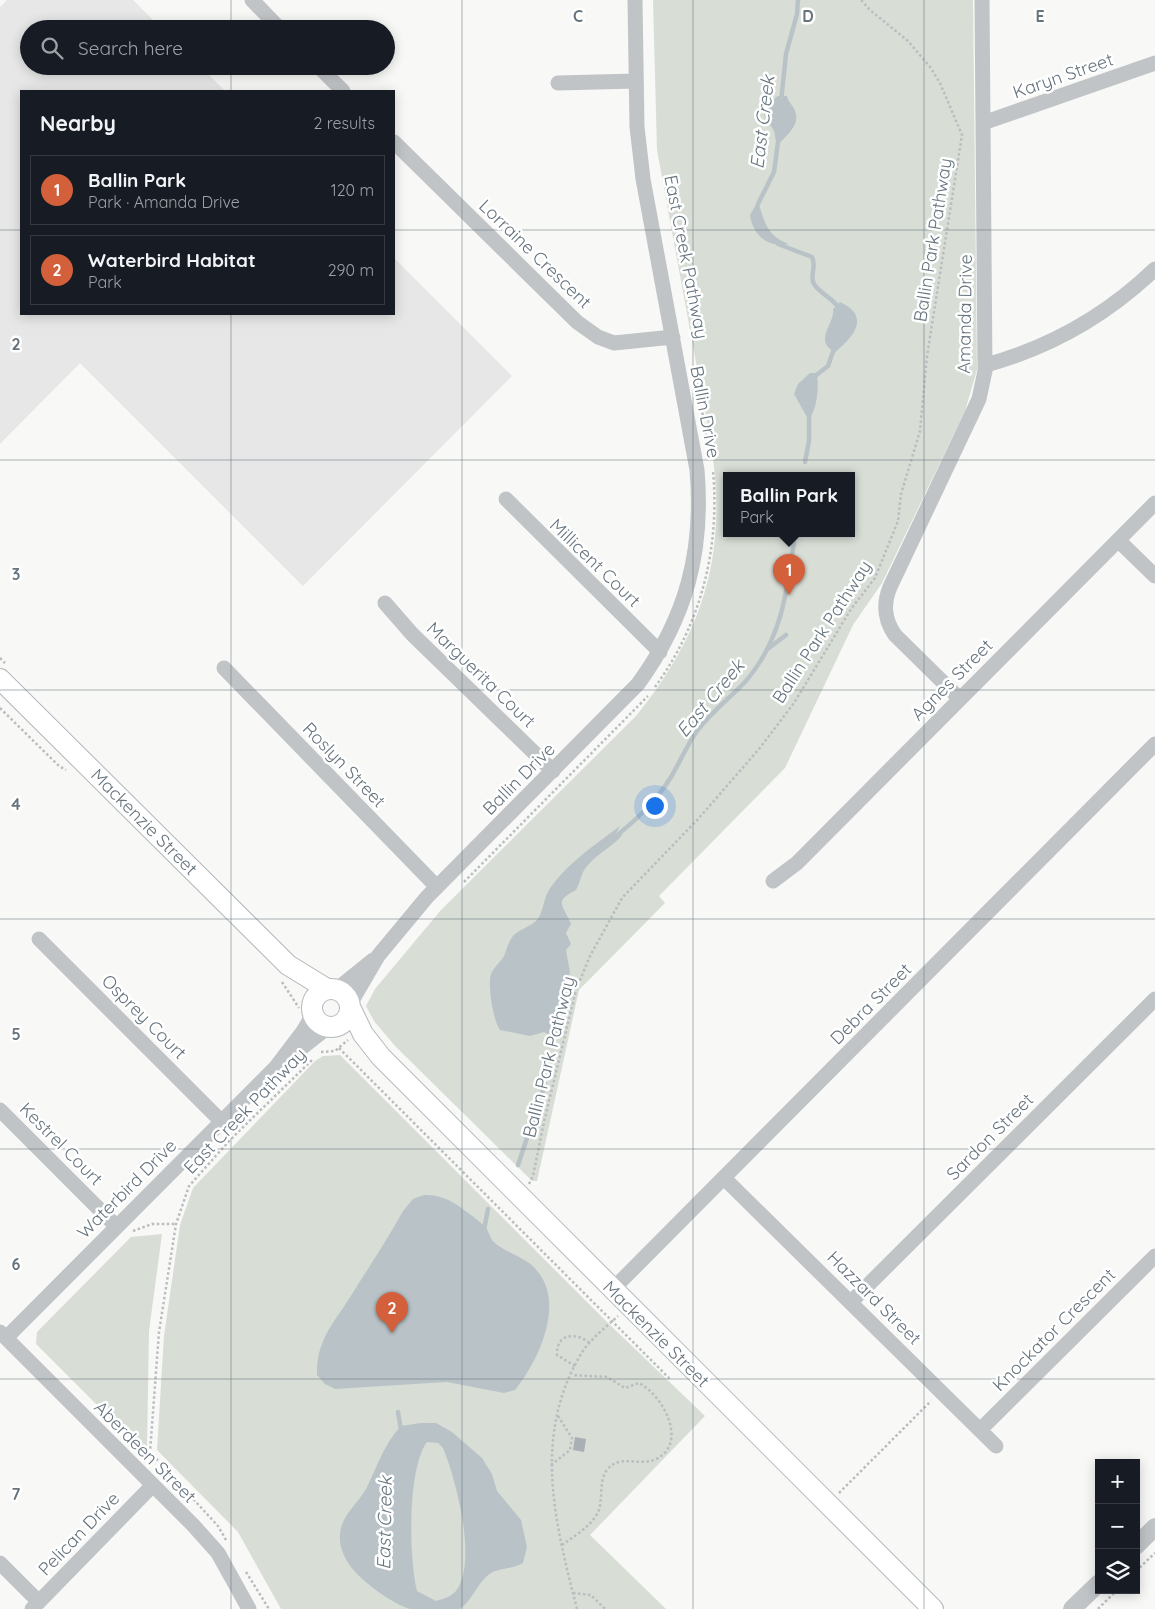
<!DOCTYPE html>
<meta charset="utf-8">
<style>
body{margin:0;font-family:Quicksand,sans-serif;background:#20242c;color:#f1f3f6}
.controls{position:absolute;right:15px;bottom:15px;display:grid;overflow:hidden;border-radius:0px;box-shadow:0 2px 12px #0003}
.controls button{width:45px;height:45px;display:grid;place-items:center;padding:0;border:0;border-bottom:1px solid #363941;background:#171b24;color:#f1f3f6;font:25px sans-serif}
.you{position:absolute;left:654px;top:805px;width:18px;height:18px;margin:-12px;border:4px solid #fff;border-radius:50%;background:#1a73e8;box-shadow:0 0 0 8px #1a73e833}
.badge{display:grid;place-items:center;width:32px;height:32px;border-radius:50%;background:#d3603b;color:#fff;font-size:16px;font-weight:700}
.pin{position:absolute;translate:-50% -41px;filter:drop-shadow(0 1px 2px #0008)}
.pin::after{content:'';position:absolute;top:26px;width:18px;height:15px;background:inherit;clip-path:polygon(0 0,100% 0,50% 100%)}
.popup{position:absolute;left:723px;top:472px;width:132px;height:65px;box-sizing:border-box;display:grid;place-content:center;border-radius:0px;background:#171b24;filter:drop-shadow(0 1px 4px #0005);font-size:16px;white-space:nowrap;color:#9ea1a6}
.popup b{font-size:19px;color:#f1f3f6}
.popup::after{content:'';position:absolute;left:50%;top:100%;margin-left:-10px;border:10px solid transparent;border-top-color:#171b24}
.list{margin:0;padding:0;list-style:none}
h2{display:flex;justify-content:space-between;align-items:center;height:65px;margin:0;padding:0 20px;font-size:21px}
h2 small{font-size:16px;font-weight:400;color:#9ea1a6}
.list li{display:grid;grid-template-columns:32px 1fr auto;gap:15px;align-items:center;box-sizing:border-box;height:70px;margin:0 10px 10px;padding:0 10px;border:1px solid #363941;border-radius:0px}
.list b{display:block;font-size:19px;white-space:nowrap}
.list p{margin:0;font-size:16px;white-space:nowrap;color:#9ea1a6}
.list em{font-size:16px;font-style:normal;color:#9ea1a6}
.icon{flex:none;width:28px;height:28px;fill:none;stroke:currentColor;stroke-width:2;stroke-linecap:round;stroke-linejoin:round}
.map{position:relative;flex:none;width:1155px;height:1609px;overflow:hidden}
.search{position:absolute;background:#171b24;box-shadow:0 2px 12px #0003;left:20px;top:20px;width:375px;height:55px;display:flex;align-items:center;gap:12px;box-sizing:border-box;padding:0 18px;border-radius:28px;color:#9ea1a6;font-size:19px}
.panel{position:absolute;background:#171b24;box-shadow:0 2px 12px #0003;left:20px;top:90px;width:375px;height:225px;border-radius:0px}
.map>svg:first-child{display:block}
.built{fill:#e6e7e6}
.green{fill:#d8ddd6;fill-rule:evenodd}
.water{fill:#b9c3c7;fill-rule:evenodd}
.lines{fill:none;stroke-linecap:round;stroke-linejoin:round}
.stream{stroke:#b9c3c7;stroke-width:4.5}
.building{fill:#a8afb5}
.secondary-casing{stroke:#b2b8bc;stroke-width:22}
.path{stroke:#babdbf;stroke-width:2.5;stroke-dasharray:2.5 2.5;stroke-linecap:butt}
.minor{stroke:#c0c4c7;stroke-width:15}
.tertiary{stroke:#c0c4c7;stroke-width:18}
.secondary{stroke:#fff;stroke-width:20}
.grid{fill:none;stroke:#66747e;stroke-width:1;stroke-opacity:0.55}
.labels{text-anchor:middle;stroke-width:5;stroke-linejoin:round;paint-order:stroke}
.street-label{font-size:18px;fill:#66747e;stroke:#fff}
.water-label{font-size:19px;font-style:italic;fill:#67787f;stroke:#fff}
.grid-label{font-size:16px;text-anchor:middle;font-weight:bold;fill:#66747e;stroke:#fff;stroke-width:5;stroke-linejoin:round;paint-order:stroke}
</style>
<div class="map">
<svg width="1155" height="1609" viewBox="0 0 1155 1609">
<rect width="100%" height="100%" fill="#f8f8f6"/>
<path class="built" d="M7 0H133L162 29H29V66H200L225 91H21V314H394V258L512 376 303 586 80 363 0 444V7Z"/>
<path class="green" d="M653 0H973L977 370 965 411 882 583 853 625 785 768 659 896 665 903 579 990 537 1181H532L395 1046 374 1021 366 1006 375 989 441 910 636 716C705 631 728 552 711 444L657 150ZM726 476H852V534H726Z
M340 1055 609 1324 705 1416 590 1535 666 1609H281L238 1532 157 1450 164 1336 180 1225 193 1188 315 1061 323 1056Z
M162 1234 149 1331 147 1447 141 1449 36 1344 37 1332 131 1237Z"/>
<path class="water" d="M778 96H787C788 102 793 105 795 111 801 126 785 136 777 146L774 131 764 115 767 104Z
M758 201C764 221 767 236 789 244 768 248 753 236 750 215Z
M840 302C873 317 851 339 834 353 832 350 827 347 826 344 821 334 835 320 833 309Z
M810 373H816C820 380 817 411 810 417H807L794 394 798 384Z
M620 826 614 837 623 834C613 847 599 852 588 865 581 872 581 881 576 890 553 902 563 904 571 924L566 933 571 944 566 950 570 972 563 999 561 1023 564 1033 562 1036 553 1037 544 1032 530 1036 500 1030C493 1020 489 991 490 979 490 970 500 963 504 956 507 949 508 942 513 936 520 929 529 927 536 921 544 912 543 899 549 890 567 863 595 845 620 826Z
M424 1195C445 1195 455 1203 471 1215 476 1219 482 1223 486 1228 489 1232 490 1238 493 1241 502 1251 519 1255 529 1263 570 1295 540 1359 515 1390L504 1393 447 1382 335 1389 325 1384 317 1375C316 1339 335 1322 352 1294 369 1267 387 1240 403 1211L413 1199Z
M421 1423H436L452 1432 482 1458 492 1474 497 1491 521 1520 527 1547 523 1563C512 1570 496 1567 487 1576 476 1586 472 1600 460 1609 445 1609 425 1609 410 1609 394 1605 360 1580 351 1567 344 1558 339 1546 340 1535 341 1515 357 1505 366 1489 377 1467 384 1444 401 1426ZM427 1442 438 1443 443 1448C456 1479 478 1562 456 1591 451 1597 443 1599 436 1601L417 1591C409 1559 407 1469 427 1442Z"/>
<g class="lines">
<path class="stream" d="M781 102 786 54 797 14 798 0
M758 204 774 172 778 142
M778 244 812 257C817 267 809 276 814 284 821 295 834 298 840 310
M814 377 828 366 835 346
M805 462 809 441V412
M769 648 786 635
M611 840C634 822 655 803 671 777 680 762 687 745 697 731 711 712 729 699 745 682 781 641 787 593 794 541
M518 1165 545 1084
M484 1230 488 1209
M398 1412 401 1430"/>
</g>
<path class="building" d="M575 1437 586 1439 584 1452 573 1450Z"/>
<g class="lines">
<defs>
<path id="secondary" d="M0 679 288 965 327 989
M312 1008a19 19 0 1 1 38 0a19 19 0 1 1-38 0Z
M351 1009 363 1034 381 1057 933 1609"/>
</defs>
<use href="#secondary" class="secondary-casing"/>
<path class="path" d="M697 383 711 461
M0 658 5 663
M655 687C701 624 720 549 713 471
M0 708 59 766 66 770
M464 882 648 696
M282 982 299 1008
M339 1048 670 1379
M321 1052 335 1051 348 1040
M529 1184 533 1176 544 1122 576 990 590 956 622 898 699 818 759 749 794 703 851 609 875 578 898 521 901 494 920 431 927 356 962 135 940 83 930 67 908 41 870 10 861 0
M133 1231 152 1224H176
M575 1366 557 1355C556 1333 576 1332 590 1343
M551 1465 570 1450 572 1438 558 1416
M839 1493 931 1401
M226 1540 218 1526 150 1452 159 1332 176 1224 189 1186 230 1140 313 1059
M562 1545C574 1536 589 1528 597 1514 604 1502 598 1481 607 1470 619 1454 638 1466 654 1460 690 1445 663 1395 639 1383L625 1388 607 1377 572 1375
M1136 1571 1155 1553
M246 1572 269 1609
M573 1593 591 1595 605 1609
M577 1609C555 1523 532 1436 581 1354 590 1339 605 1328 618 1316
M1098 1609 1117 1590"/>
<path class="minor" d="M252 0 280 29
M318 66 343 91
M558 83 636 81
M983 123 1155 63
M394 142 577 322 598 337 614 343 673 337
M986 365C1052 347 1106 316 1155 269
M506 499 660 652
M1118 540 1155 576
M385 603 412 634 553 771
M224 668 437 887
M959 698 895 635C884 619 883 604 890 587L979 399 985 371 982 0
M773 881 797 863 1155 503
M39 939 222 1122
M337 989 373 960
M350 1004 378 956 427 897 638 684C686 618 704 552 697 470L643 179 637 127 635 0
M295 1053 328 1027
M0 1110 116 1226
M724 1178 996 1446
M612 1290 1155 744
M851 1302 1155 999
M0 1332 193 1525 218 1553 249 1609
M6 1338 276 1067 304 1030 313 1014
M980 1430 1155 1256
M0 1563 39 1602
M32 1609 152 1486"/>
<path class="tertiary" d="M1136 1546 1155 1527
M1072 1609 1099 1583"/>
<use href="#secondary" class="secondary"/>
</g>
<path class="grid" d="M231 0V29M462 0V1609M693 0V1609M924 0V1609M231 66V91M0 230H21M394 230H1155M231 314V1609M0 460H1155M0 690H1155M0 919H1155M0 1149H1155M0 1379H1155"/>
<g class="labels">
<g class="street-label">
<text transform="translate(1063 76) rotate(-19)" y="6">Karyn Street</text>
<text transform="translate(933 240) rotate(-81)" y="6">Ballin Park Pathway</text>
<text transform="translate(535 254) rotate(44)" y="6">Lorraine Crescent</text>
<text transform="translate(686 257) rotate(79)" y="6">East Creek Pathway</text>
<text transform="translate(965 314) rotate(-89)" y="6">Amanda Drive</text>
<text transform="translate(705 412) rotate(79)" y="6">Ballin Drive</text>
<text transform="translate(595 563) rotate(44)" y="6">Millicent Court</text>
<text transform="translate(822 632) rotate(-57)" y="6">Ballin Park Pathway</text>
<text transform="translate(481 675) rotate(44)" y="6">Marguerita Court</text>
<text transform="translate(952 680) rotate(-45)" y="6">Agnes Street</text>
<text transform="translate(344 765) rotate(46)" y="6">Roslyn Street</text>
<text transform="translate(519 779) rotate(-45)" y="6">Ballin Drive</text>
<text transform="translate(144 822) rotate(45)" y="6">Mackenzie Street</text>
<text transform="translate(871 1004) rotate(-45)" y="6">Debra Street</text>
<text transform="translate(144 1017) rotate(45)" y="6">Osprey Court</text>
<text transform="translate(549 1057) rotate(-76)" y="6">Ballin Park Pathway</text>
<text transform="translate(245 1111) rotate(-46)" y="6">East Creek Pathway</text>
<text transform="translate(990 1137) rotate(-45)" y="6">Sardon Street</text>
<text transform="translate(61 1144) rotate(45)" y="6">Kestrel Court</text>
<text transform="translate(127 1189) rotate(-45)" y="6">Waterbird Drive</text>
<text transform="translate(874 1298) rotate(45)" y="6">Hazzard Street</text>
<text transform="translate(1054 1330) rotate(-45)" y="6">Knockator Crescent</text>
<text transform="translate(656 1334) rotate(45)" y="6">Mackenzie Street</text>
<text transform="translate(145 1452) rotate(45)" y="6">Aberdeen Street</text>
<text transform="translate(79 1534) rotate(-46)" y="6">Pelican Drive</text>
</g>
<g class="water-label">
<text transform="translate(762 122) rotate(-83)" y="7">East Creek</text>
<text transform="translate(710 698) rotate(-50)" y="7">East Creek</text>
<text transform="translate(384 1523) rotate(-89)" y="7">East Creek</text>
</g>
</g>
<g class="grid-label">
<text x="578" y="22">C</text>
<text x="808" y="22">D</text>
<text x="1040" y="22">E</text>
<text x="16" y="350">2</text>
<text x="16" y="580">3</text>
<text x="16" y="810">4</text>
<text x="16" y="1040">5</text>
<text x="16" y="1270">6</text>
<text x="16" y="1500">7</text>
</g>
</svg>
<div class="controls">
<button>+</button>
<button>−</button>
<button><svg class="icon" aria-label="layers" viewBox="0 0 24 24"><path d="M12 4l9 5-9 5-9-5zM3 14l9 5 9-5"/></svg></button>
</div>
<div class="you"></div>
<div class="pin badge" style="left:789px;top:595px">1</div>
<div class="popup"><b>Ballin Park</b>Park</div>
<div class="pin badge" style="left:392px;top:1333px">2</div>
<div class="search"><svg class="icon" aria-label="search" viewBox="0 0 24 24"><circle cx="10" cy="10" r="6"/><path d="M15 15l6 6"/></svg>Search here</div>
<section class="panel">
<h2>Nearby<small>2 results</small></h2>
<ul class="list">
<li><span class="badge">1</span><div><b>Ballin Park</b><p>Park · Amanda Drive</p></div><em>120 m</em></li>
<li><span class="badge">2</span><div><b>Waterbird Habitat</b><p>Park</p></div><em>290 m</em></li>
</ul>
</section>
</div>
